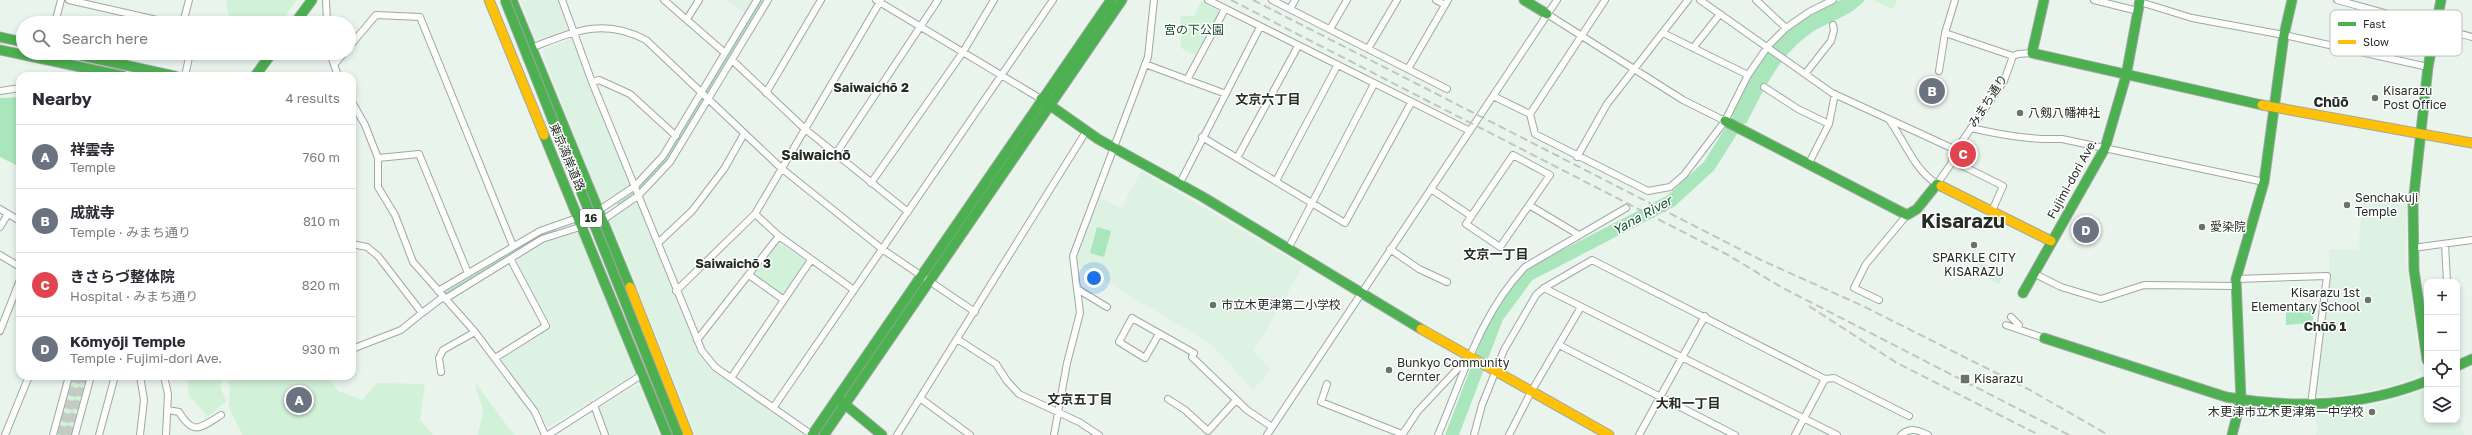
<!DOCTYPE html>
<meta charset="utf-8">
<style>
body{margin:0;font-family:"Golos Text","Noto Sans JP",sans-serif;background:#f7f7f7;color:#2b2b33}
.controls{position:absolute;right:12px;bottom:12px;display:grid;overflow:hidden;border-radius:8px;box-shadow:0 2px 6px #0003}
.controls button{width:36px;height:36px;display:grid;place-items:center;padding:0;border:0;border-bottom:1px solid #e1e1e2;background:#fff;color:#2b2b33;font:20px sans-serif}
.you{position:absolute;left:1094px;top:278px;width:14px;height:14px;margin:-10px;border:3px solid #fff;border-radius:50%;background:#1a73e8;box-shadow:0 0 0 6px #1a73e833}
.badge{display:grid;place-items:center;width:26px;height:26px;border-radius:50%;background:#d93025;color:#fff;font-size:13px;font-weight:700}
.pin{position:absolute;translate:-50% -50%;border:2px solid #fff;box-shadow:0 1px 4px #0006}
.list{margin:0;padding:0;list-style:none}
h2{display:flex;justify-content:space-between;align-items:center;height:52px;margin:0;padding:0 16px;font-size:17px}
h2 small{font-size:13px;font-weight:400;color:#7c7c81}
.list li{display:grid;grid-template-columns:26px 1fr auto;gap:12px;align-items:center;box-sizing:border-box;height:64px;padding:0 16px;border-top:1px solid #e1e1e2}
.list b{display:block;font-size:15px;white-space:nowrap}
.list p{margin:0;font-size:13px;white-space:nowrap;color:#7c7c81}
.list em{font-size:13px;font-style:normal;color:#7c7c81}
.icon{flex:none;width:22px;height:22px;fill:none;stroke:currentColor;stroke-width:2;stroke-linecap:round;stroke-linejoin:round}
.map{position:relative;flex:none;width:2472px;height:435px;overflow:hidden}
.search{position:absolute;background:#fff;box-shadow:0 2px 6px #0003;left:16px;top:16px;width:340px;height:44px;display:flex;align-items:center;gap:10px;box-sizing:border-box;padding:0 14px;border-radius:22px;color:#7c7c81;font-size:15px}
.panel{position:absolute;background:#fff;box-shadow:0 2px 6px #0003;left:16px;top:72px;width:340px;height:308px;border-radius:12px}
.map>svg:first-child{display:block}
.built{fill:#def2e3}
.green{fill:#d1f1d9}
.water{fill:#aae6bc}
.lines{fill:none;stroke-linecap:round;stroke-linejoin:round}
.stream{stroke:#aae6bc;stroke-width:2}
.river{stroke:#aae6bc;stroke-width:13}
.secondary-tunnel{stroke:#c2ccc4;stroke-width:9;stroke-dasharray:9 4.5;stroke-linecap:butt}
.street-casing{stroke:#a0a8a2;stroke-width:8}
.fast-casing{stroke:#a0a8a2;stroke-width:11}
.slow-casing{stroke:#a0a8a2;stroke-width:11}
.street{stroke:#fcfdfc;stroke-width:6}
.fast{stroke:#4caf50;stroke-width:9}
.slow{stroke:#ffc107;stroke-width:9}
.rail{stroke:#c2c5c3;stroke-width:2;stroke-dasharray:8 4;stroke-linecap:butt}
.fast-bridge-casing{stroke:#a0a8a2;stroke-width:11;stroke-linecap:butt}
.fast-bridge{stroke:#4caf50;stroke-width:9}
.poi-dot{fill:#69726b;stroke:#fff;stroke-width:1.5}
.labels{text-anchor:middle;stroke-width:3;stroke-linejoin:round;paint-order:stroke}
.shield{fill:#fff;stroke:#666b67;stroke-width:1}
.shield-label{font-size:11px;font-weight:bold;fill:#242c26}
.park-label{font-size:12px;fill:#14502c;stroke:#fff}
.poi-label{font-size:12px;fill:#242c26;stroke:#fff;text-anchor:start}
.street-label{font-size:12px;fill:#242c26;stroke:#fff}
.neighbourhood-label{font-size:13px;font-weight:bold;fill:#242c26;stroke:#fff}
.water-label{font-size:13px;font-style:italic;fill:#134f2b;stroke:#fff}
.quarter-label{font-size:14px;font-weight:bold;fill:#242c26;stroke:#fff}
.town-label{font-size:20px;font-weight:bold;fill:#242c26;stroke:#fff}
.key{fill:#fff;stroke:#bdc0be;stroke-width:1}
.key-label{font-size:11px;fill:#242c26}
</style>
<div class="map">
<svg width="2472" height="435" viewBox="0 0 2472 435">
<rect width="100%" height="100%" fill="#e9f4ec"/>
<path class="built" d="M520 0H558L568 29 539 40 535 38Z
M725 0H754L746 13Z
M571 39 573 40 631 184 630 188 604 204 600 200 543 55 544 49Z
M1141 171 1303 266 1254 351 1271 369 1253 390 1211 344 1078 265 1077 253 1090 216 1094 213 1098 203V197L1121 208Z
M2363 200 2406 203V260L2421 368 2417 377 2391 386 2334 397 2314 395 2329 275V249H2358Z
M635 202 638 203 698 351 714 369 804 435H696L610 220 611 216Z
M574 232 580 234 634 370 633 375 548 427 538 408 502 361V356L549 327 515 261 544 241Z
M635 386 641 387 659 435H609L600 409 602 406Z
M2427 389V420H2457V405L2464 435H2316L2318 426 2313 412 2367 407Z"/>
<path class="green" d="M226 0H297L279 23H230Z
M1873 0H1897L1893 9Z
M1202 1 1219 9 1220 12 1195 55 1181 48 1180 19 1182 16H1194Z
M779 242 805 261V264L783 295 754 276Z
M1980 261 2004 274 1999 284 1974 271Z
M73 376H87L70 435H57Z
M187 376H221L223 379 220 386 226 401 208 417 189 395Z
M226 376H326L338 391 362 400 377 383 425 384 420 420 433 435H242L229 407 230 386Z
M474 381 511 431 515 435H478L483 410Z"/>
<path class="water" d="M1840 0H1865C1850 17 1829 21 1811 33 1778 56 1764 90 1746 124L1732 116C1738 103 1743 89 1750 77 1770 40 1803 17 1840 0Z
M20 97V167L0 157V98Z
M1097 227 1111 231 1104 257 1090 253Z
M2313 307V323L2286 325V309Z"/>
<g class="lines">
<path class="stream" d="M638 189 665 160 675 145 762 0
M618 204 635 192
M444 294 540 236 555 231"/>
<path class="river" d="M1452 435 1497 317 1528 275 1671 201 1709 166 1747 106"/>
<path class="secondary-tunnel" d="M61 435 78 376
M68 435 86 376"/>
<defs>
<path id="street" d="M69 0 170 23
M326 0 327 23
M562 0 592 82 702 351 715 367 812 435
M664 0 725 53
M876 0 1041 99
M1208 0 1470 131
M1272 0 1447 89
M1436 0 1445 5
M1700 0 1832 93 1956 150
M1756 0 1786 28
M2094 0 2138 11
M2337 0 2472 37
M2140 2 2192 18 2284 35 2428 67
M1290 9 1295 0
M1547 14 1683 100 1725 121
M687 19 699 0
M55 23 61 0
M183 23 189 0
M1330 29 1347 0
M1663 33 1748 75
M1945 33 2013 56
M349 47 376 15 420 17 513 246
M531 48C573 32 603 17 646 40L781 168 882 249 975 312
M1693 48 1720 14
M1368 49 1397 0
M330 53 338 76
M732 60 805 129 908 212
M1145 64 1226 94
M334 65 344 53
M1408 69 1448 0
M1939 71 1945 33 1955 0
M1805 74 1831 41 1834 30 1833 25
M185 76 190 53
M1187 80 1225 9
M592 82 599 80 630 94 676 136
M1764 87 1798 109 1829 124
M0 91 20 88
M766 93 821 0
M1493 96 1530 114 1535 134 1648 191 1670 187 1684 175 1725 121 1748 75 1768 46 1786 28 1809 12 1833 0
M352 102 365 125 378 158V187L395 215 413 262 475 332 535 412 545 435
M1530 114 1605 0
M1890 121C1906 144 1914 169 1937 184L1953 161
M1971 128C2002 135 2030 140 2062 139L2264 182
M1202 137 1345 223 1411 103
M835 155 938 0
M1513 155 1550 175 1500 247 1466 224Z
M1577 157 1607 104 1688 0
M378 158 419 154 468 273
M1237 158 1298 46
M1953 161 1952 158 1956 150 2004 81 2013 56 2018 54 2032 53
M1953 161 2003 186 1992 211
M1808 165 1829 124 1835 94
M1276 181 1337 66
M871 183 963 52 994 0
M1180 183 1260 27
M1431 189 1471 216
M1529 205 1579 235
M0 209 20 221
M598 211 635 186 663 156 757 0
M755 214 779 236 854 290
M603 220 639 195 670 162 768 0
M0 227 8 214
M658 243 692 211 724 169 744 134
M352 244 367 247 378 256 422 313 443 297
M2445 244 2447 282
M2413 248 2472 240
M1288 249 1374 84
M1390 249 1419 269 1447 282
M0 255 20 267
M2033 273 2061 287 2101 299 2144 285 2236 286
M749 275 784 300
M2236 279 2327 276 2311 405
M1544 288 1837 435
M1079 290 1107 307
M438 291 540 231 580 217
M676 291 755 214 881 0
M445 299 542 239 583 226
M1879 300 1854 288 1866 264 1907 215
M2011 317 2019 325
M2006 325 2044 338
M0 331 20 280
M1159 334 1145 358 1119 342 1132 318 1194 353 1192 357 1247 410 1272 427
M957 339 996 364 1007 381 1019 394 1079 422 1099 435
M697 340 779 236
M1559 345 1735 435
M352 349 401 330 422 313
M495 358 546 326 511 260
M441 372 439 358 443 350 475 332
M140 376 144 400 140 435
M164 376 168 394 166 435
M731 378 811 260
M1327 384 1321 402 1402 434
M920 398 970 435
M1168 399 1185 410 1208 431 1236 400
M594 405 605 435
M773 408 1053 0
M168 410 179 412C193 435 199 429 221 415
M5 435 29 376
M53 435 69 376
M75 435 91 376
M99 435 115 376
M548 435 643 374
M897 435 1087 130
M1054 435 1067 363 1080 313 1073 256 1148 57 1154 0
M1267 435 1557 0
M1402 435 1418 411 1466 360
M1438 435C1463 377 1480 314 1525 267L1626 208
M1474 435 1482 405 1504 350 1536 295 1544 288 1592 260 1825 379 1834 378 1909 416
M1509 435 1531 392 1581 307
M1639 435 1705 316
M1795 435 1825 379
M1901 435C1910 427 1918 430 1928 435"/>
<path id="fast" d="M512 0 630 287
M1524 0 1547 14
M2044 0 2032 53 2262 105
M295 23 312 0
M0 37 23 42
M0 50 123 76
M70 53 175 76
M255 76 272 53
M1041 99 1098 139 1203 197 1421 329
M1725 121 1907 215 1917 209 1937 184 1941 186
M544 135 667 435
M2023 293 2105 148 2126 76 2140 0
M2044 338 2226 397C2296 409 2361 407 2427 381
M2427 360 2414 270 2413 204 2428 67 2441 0
M2457 366 2472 359
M841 401 882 435
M812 435 1111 0
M824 435 1122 0
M2232 435 2241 400 2236 279 2264 182 2284 35 2292 0"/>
<path id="slow" d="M489 0 544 135
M2262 105 2472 143
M1941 186 2051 241
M630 287 688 435
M1421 329 1609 435"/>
</defs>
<use href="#street" class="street-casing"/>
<use href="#fast" class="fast-casing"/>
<use href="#slow" class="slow-casing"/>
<use href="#street" class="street"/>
<use href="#fast" class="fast"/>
<use href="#slow" class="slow"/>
<path class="rail" d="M1231 0 1728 255 1781 287 2069 435
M1253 0 1761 260 1863 306 2030 390 2108 435
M1809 306 1897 363 2039 435"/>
<defs>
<path id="fast-bridge" d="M505 0 678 435"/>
</defs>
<use href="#fast-bridge" class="fast-bridge-casing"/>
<use href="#fast-bridge" class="fast-bridge"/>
</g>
<g class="poi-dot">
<circle cx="2375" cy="98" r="4"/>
<circle cx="2020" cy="113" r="4"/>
<circle cx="2347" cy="205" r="4"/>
<circle cx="2202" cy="227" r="4"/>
<circle cx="1974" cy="245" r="4"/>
<circle cx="2368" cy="300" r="4"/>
<circle cx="1213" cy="305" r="4"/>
<circle cx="1389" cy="370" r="4"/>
<rect x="1960" y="374" width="10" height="10" rx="2"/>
<circle cx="2372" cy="412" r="4"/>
</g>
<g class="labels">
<rect class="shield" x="580" y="209" width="22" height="18" rx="3"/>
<g class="shield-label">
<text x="591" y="222">16</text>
</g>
<g class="park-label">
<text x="1194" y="34">宮の下公園</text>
</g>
<g class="poi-label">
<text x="2383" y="95">Kisarazu<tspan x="2383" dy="14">Post Office</tspan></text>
<text x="2028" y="117">八剱八幡神社</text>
<text x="2355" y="202">Senchakuji<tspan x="2355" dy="14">Temple</tspan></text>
<text x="2210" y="231">愛染院</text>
<text x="1974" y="262" text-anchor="middle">SPARKLE CITY<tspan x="1974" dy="14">KISARAZU</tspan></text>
<text x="2360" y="297" text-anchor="end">Kisarazu 1st<tspan x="2360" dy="14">Elementary School</tspan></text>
<text x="1221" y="309">市立木更津第二小学校</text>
<text x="1397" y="367">Bunkyo Community<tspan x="1397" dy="14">Cernter</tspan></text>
<text x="1974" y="383">Kisarazu</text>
<text x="2364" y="416" text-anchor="end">木更津市立木更津第一中学校</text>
</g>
<g class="street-label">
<text transform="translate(1988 101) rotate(-57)" y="4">みまち通り</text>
<text transform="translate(567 157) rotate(67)" y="4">東京湾岸道路</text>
<text transform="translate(2072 179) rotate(-61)" y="4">Fujimi-dori Ave.</text>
</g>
<g class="neighbourhood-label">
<text x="871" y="92">Saiwaichō 2</text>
<text x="1268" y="104">文京六丁目</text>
<text x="1496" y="259">文京一丁目</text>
<text x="733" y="268">Saiwaichō 3</text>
<text x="2325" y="331">Chūō 1</text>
<text x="1080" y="404">文京五丁目</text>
<text x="1688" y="408">大和一丁目</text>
</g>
<g class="water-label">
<text transform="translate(1642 215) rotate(-29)" y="5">Yana River</text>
</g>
<g class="quarter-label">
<text x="2331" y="107">Chūō</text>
<text x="816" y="160">Saiwaichō</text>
</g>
<g class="town-label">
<text x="1963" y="228">Kisarazu</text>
</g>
</g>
<rect x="2330" y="10" width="132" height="46" rx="6" class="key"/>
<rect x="2338" y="22" width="18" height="4" fill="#4caf50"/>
<rect x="2338" y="40" width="18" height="4" fill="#ffc107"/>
<g class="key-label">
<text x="2363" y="28">Fast</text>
<text x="2363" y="46">Slow</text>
</g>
</svg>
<div class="controls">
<button>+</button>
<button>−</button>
<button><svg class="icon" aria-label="locate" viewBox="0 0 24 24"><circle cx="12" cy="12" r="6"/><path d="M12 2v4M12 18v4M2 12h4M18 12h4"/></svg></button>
<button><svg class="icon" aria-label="layers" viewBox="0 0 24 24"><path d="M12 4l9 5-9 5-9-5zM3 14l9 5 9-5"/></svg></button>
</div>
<div class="you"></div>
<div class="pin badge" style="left:299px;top:400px;background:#6b7280">A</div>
<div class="pin badge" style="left:1932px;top:91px;background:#6b7280">B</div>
<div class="pin badge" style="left:1963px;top:154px;background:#e0444e">C</div>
<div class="pin badge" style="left:2086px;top:230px;background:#6b7280">D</div>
<div class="search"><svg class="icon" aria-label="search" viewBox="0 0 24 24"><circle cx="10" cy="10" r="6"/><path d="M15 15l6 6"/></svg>Search here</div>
<section class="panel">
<h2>Nearby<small>4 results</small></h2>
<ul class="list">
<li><span class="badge" style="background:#6b7280">A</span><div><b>祥雲寺</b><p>Temple</p></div><em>760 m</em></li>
<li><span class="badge" style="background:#6b7280">B</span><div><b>成就寺</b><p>Temple · みまち通り</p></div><em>810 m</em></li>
<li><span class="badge" style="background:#e0444e">C</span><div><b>きさらづ整体院</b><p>Hospital · みまち通り</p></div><em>820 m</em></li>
<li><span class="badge" style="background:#6b7280">D</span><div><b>Kōmyōji Temple</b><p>Temple · Fujimi-dori Ave.</p></div><em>930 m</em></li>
</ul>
</section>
</div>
